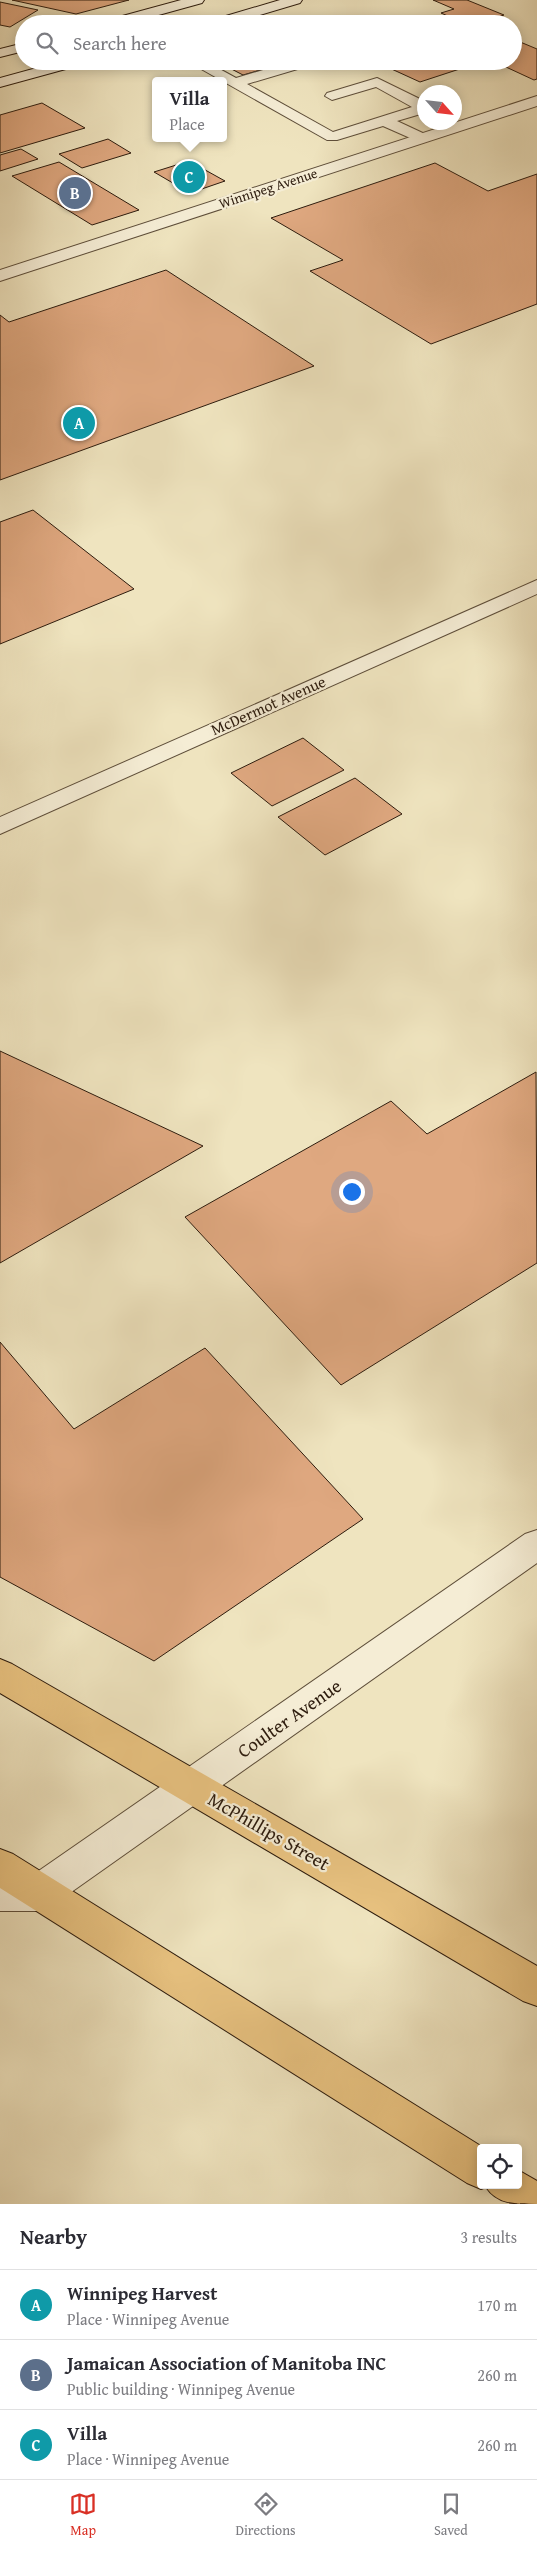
<!DOCTYPE html>
<meta charset="utf-8">
<style>
body{margin:0;font-family:"Gentium Book Plus",serif;background:#f7f7f7;color:#2b2b33}
.controls{position:absolute;right:15px;bottom:15px;display:grid;overflow:hidden;border-radius:5px;box-shadow:0 2px 12px #0003}
.controls button{width:45px;height:45px;display:grid;place-items:center;padding:0;border:0;border-bottom:1px solid #e1e1e2;background:#fff;color:#2b2b33;font:25px sans-serif}
.compass{position:absolute;left:417px;top:85px;width:45px;height:45px;border-radius:50%;background:#fff;box-shadow:0 2px 12px #0003;rotate:117deg}
.you{position:absolute;left:351px;top:1191px;width:18px;height:18px;margin:-12px;border:4px solid #fff;border-radius:50%;background:#1a73e8;box-shadow:0 0 0 8px #1a73e833}
.badge{display:grid;place-items:center;width:32px;height:32px;border-radius:50%;background:#d93025;color:#fff;font-size:16px;font-weight:700}
.pin{position:absolute;translate:-50% -50%;border:2px solid #fff;box-shadow:0 1px 5px #0006}
.popup{position:absolute;left:152px;top:77px;width:75px;height:65px;box-sizing:border-box;display:grid;place-content:center;border-radius:5px;background:#fff;filter:drop-shadow(0 1px 4px #0005);font-size:16px;white-space:nowrap;color:#7c7c81}
.popup b{font-size:19px;color:#2b2b33}
.popup::after{content:'';position:absolute;left:50%;top:100%;margin-left:-10px;border:10px solid transparent;border-top-color:#fff}
.list{margin:0;padding:0;list-style:none}
h2{display:flex;justify-content:space-between;align-items:center;height:65px;margin:0;padding:0 20px;font-size:21px}
h2 small{font-size:16px;font-weight:400;color:#7c7c81}
.list li{display:grid;grid-template-columns:32px 1fr auto;gap:15px;align-items:center;box-sizing:border-box;height:70px;padding:0 20px;border-top:1px solid #e1e1e2}
.list b{display:block;font-size:19px;white-space:nowrap}
.list p{margin:0;font-size:16px;white-space:nowrap;color:#7c7c81}
.list em{font-size:16px;font-style:normal;color:#7c7c81}
.icon{flex:none;width:28px;height:28px;fill:none;stroke:currentColor;stroke-width:2;stroke-linecap:round;stroke-linejoin:round}
.map{position:relative;flex:none;width:537px;height:2204px;overflow:hidden}
.search{position:absolute;background:#fff;box-shadow:0 2px 12px #0003;left:15px;right:15px;top:15px;height:55px;display:flex;align-items:center;gap:12px;box-sizing:border-box;padding:0 18px;border-radius:28px;color:#7c7c81;font-size:19px}
.sheet{height:275px;background:#fff}
nav{display:flex;justify-content:space-around;align-items:center;box-sizing:border-box;height:70px;border-top:1px solid #e1e1e2;background:#fff;font-size:14px;color:#7c7c81}
nav a{display:grid;justify-items:center;gap:2px}
nav .on{color:#d93025}
.map>svg:first-child{display:block}
.building{fill:#dfa880;stroke:#2d1c0e}
.lines{fill:none;stroke-linecap:round;stroke-linejoin:round}
.lane-casing{stroke:#5e4e3a;stroke-width:2}
.street-casing{stroke:#5e4e3a;stroke-width:2}
.secondary-casing{stroke:#2d1c0e;stroke-width:2}
.primary-casing{stroke:#2d1c0e;stroke-width:2}
.lane{fill:#f5edd5;fill-rule:evenodd}
.street{fill:#f5edd5;fill-rule:evenodd}
.secondary{fill:#f5edd5;fill-rule:evenodd}
.primary{fill:#e8c280;fill-rule:evenodd}
.labels{text-anchor:middle;stroke-width:4.5;stroke-linejoin:round;paint-order:stroke}
.far-street-label{font-size:14px;fill:#2d1c0e;stroke:#f5edd5}
.street-label{font-size:16px;fill:#2d1c0e;stroke:#f5edd5}
.near-street-label{font-size:19px;fill:#2d1c0e;stroke:#f5edd5}
</style>
<div class="map">
<svg width="537" height="2204" viewBox="0 0 537 2204">
<rect width="100%" height="100%" fill="#efe4bf"/>
<filter id="stains"><feTurbulence type="fractalNoise" baseFrequency=".004" numOctaves="4"/><feColorMatrix values="0 0 0 0 .2 0 0 0 0 .09 0 0 0 0 .02 0 0 0 .5 -.17"/></filter>
<radialGradient id="worn" r=".72"><stop offset=".6" stop-color="#630" stop-opacity="0"/><stop offset="1" stop-color="#630" stop-opacity=".3"/></radialGradient>
<path class="building" d="M12 0H129L76 14Z
M433 0H467L504 15 477 24H466L441 13 454 9Z
M0 2 38 10 10 27 0 25Z
M513 39 537 49V79L534 80 493 61H513Z
M216 61H270L278 65 243 75Z
M374 61H484L420 82Z
M42 103 85 128 0 153V115Z
M108 139 131 153 82 168 59 154Z
M21 149 38 159 0 171V155Z
M189 161 225 181 190 193 154 172Z
M59 162 139 210 92 225 12 176Z
M435 163 488 191 537 174V304L431 344 310 271 343 260 271 218Z
M166 270 314 366 0 480V315L9 322Z
M33 510 134 589 0 644V522Z
M303 738 344 770 272 806 231 773Z
M355 778 402 814 325 855 278 817Z
M0 1051 203 1146 0 1263Z
M536 1072 537 1263 341 1385 185 1217 391 1101 427 1134Z
M0 1342 74 1429 205 1348 363 1519 154 1661 0 1577Z"/>
<g class="lines">
<defs>
<path id="lane" d="M187 61H205L236 78 293 61H313L311 65 247 84 333 132 412 107 376 87 332 100 325 96 327 93 377 78 424 101V113L397 121 427 135 430 138 427 141H417L383 126 337 140H327Z
M0 1873H40L53 1879 59 1892 53 1905 40 1911H0Z"/>
<path id="street" d="M537 96V106L0 281V270Z
M537 580V594L0 834V817Z
M537 1530V1563L53 1905 40 1911 27 1905 21 1892 27 1879 525 1534Z"/>
<path id="secondary" d="M181 0H204L202 3 126 24H102L104 21Z
M280 0H302L300 3 230 24H207L209 21Z
M24 43V51L0 57V49Z
M62 61H86L84 64 0 87V78Z"/>
<path id="primary" d="M0 1659 12 1664 537 1966V2006L523 2001 0 1693Z
M0 1849 13 1854 484 2148H481V2185H518V2170L537 2181V2204C514 2204 497 2204 486 2187L481 2189 467 2183 0 1888Z"/>
</defs>
<use href="#lane" class="lane-casing"/>
<use href="#street" class="street-casing"/>
<use href="#secondary" class="secondary-casing"/>
<use href="#primary" class="primary-casing"/>
<use href="#lane" class="lane"/>
<use href="#street" class="street"/>
<use href="#secondary" class="secondary"/>
<use href="#primary" class="primary"/>
</g>
<g class="labels">
<g class="far-street-label">
<text transform="translate(268 188) rotate(-18)" y="5">Winnipeg Avenue</text>
</g>
<g class="street-label">
<text transform="translate(268 705) rotate(-24)" y="6">McDermot Avenue</text>
</g>
<g class="near-street-label">
<text transform="translate(289 1718) rotate(-35)" y="7">Coulter Avenue</text>
<text transform="translate(269 1831) rotate(30)" y="7">McPhillips Street</text>
</g>
</g>
<rect width="100%" height="100%" filter="url(#stains)"/>
<rect width="100%" height="100%" fill="url(#worn)"/>
</svg>
<div class="controls">
<button><svg class="icon" aria-label="locate" viewBox="0 0 24 24"><circle cx="12" cy="12" r="6"/><path d="M12 2v4M12 18v4M2 12h4M18 12h4"/></svg></button>
</div>
<svg class="compass" viewBox="-18 -18 36 36"><path d="M0-13l5 13h-10z" fill="#e53935"/><path d="M0 13l5-13h-10z" fill="#7c7c81"/></svg>
<div class="you"></div>
<div class="pin badge" style="left:79px;top:423px;background:#0f9aa8">A</div>
<div class="pin badge" style="left:75px;top:193px;background:#5c6f8a">B</div>
<div class="pin badge" style="left:189px;top:177px;background:#0f9aa8">C</div>
<div class="popup"><b>Villa</b>Place</div>
<div class="search"><svg class="icon" aria-label="search" viewBox="0 0 24 24"><circle cx="10" cy="10" r="6"/><path d="M15 15l6 6"/></svg>Search here</div>
</div>
<section class="sheet">
<h2>Nearby<small>3 results</small></h2>
<ul class="list">
<li><span class="badge" style="background:#0f9aa8">A</span><div><b>Winnipeg Harvest</b><p>Place · Winnipeg Avenue</p></div><em>170 m</em></li>
<li><span class="badge" style="background:#5c6f8a">B</span><div><b>Jamaican Association of Manitoba INC</b><p>Public building · Winnipeg Avenue</p></div><em>260 m</em></li>
<li><span class="badge" style="background:#0f9aa8">C</span><div><b>Villa</b><p>Place · Winnipeg Avenue</p></div><em>260 m</em></li>
</ul>
</section>
<nav>
<a class="on"><svg class="icon" aria-label="map" viewBox="0 0 24 24"><path d="M3 6l6-2 6 2 6-2v14l-6 2-6-2-6 2zM9 4v14M15 6v14"/></svg>Map</a>
<a><svg class="icon" aria-label="directions" viewBox="0 0 24 24"><path d="M12 3l9 9-9 9-9-9zM9 14v-3h6M13 9l2 2-2 2"/></svg>Directions</a>
<a><svg class="icon" aria-label="saved" viewBox="0 0 24 24"><path d="M7 4h10v16l-5-4-5 4z"/></svg>Saved</a>
</nav>
